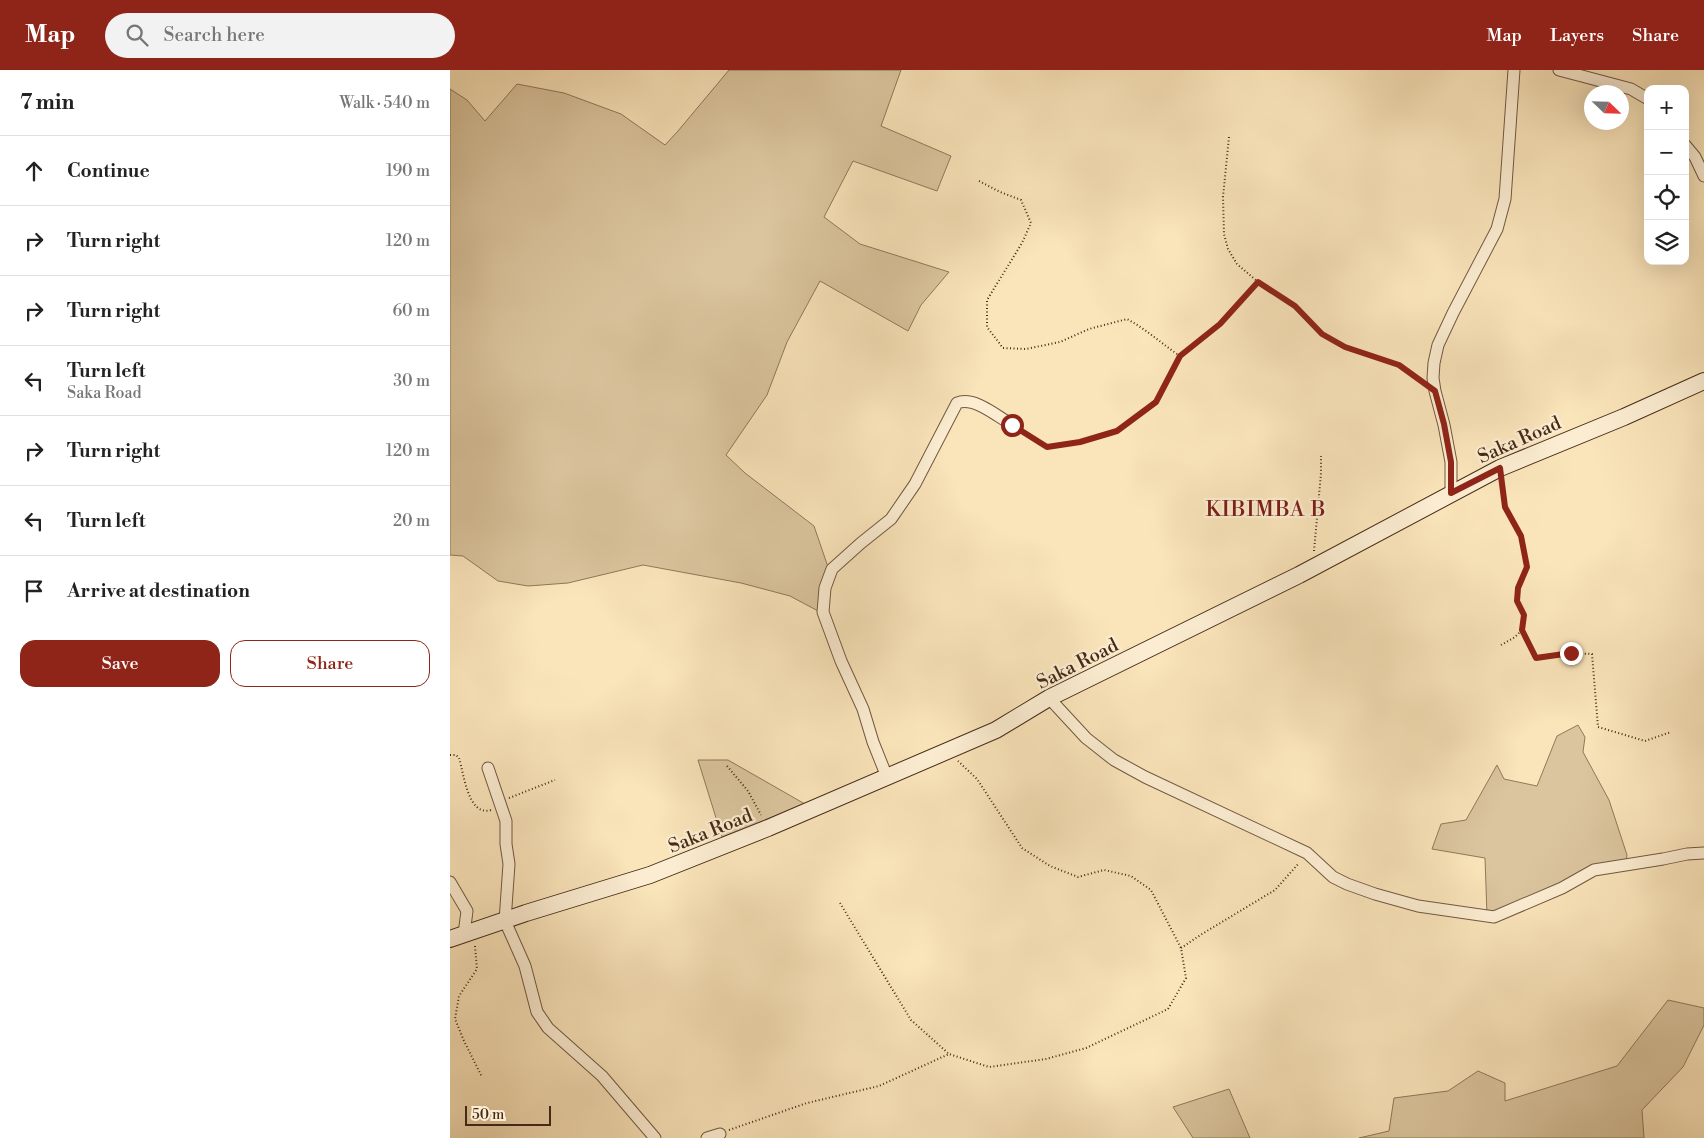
<!DOCTYPE html>
<meta charset="utf-8">
<style>
body{margin:0;font-family:"Libre Bodoni",serif;background:#f2f2f2;color:#222}
.controls{position:absolute;right:15px;top:15px;display:grid;overflow:hidden;border-radius:10px;box-shadow:0 5px 20px #0002}
.controls button{width:45px;height:45px;display:grid;place-items:center;padding:0;border:0;border-bottom:1px solid #e0e0e0;background:#fff;color:#222;font:25px sans-serif}
.compass{position:absolute;left:1134px;top:15px;width:45px;height:45px;border-radius:50%;background:#fff;box-shadow:0 5px 20px #0002;rotate:113deg}
.scale{position:absolute;left:15px;bottom:12px;width:86px;box-sizing:border-box;padding-left:5px;border:2px solid #452b17;border-top:0;font-size:14px;line-height:18px;white-space:nowrap;color:#452b17;-webkit-text-stroke:4px #fcedd2;paint-order:stroke}
.stop{position:absolute;width:15px;height:15px;margin:-11px;border:4px solid #8f2418;border-radius:50%;background:#fff}
.stop.end{background:#8f2418;border-color:#fff;box-shadow:0 1px 5px #0008}
.list{margin:0;padding:0;list-style:none}
h2{display:flex;justify-content:space-between;align-items:center;height:65px;margin:0;padding:0 20px;font-size:21px}
h2 small{font-size:16px;font-weight:400;color:#767676}
.list li{display:grid;grid-template-columns:32px 1fr auto;gap:15px;align-items:center;box-sizing:border-box;height:70px;padding:0 20px;border-top:1px solid #e0e0e0}
.list b{display:block;font-size:19px;white-space:nowrap}
.list p{margin:0;font-size:16px;white-space:nowrap;color:#767676}
.list em{font-size:16px;font-style:normal;color:#767676}
.actions{display:flex;gap:10px;padding:15px 20px}
.actions a{flex:1;padding:11px 0;border:1px solid #8f2418;border-radius:15px;text-align:center;font-size:18px;color:#8f2418}
.actions .main{background:#8f2418;color:#fff}
.icon{flex:none;width:28px;height:28px;fill:none;stroke:currentColor;stroke-width:2;stroke-linecap:round;stroke-linejoin:round}
.map{position:relative;flex:none;width:1254px;height:1068px;overflow:hidden}
header{display:flex;align-items:center;gap:30px;box-sizing:border-box;height:70px;padding:0 25px;background:#8f2418;color:#fff}
header strong{font-size:24px}
nav{display:flex;gap:28px;margin-inline-start:auto;font-size:18px}
.search{width:350px;height:45px;background:#f2f2f2;display:flex;align-items:center;gap:12px;box-sizing:border-box;padding:0 18px;border-radius:28px;color:#767676;font-size:19px}
main{display:flex}
aside{flex:1;background:#fff}
.map>svg:first-child{display:block}
.green{fill:#dbc59e;stroke:#90785a}
.lines{fill:none;stroke-linecap:round;stroke-linejoin:round}
.minor-casing{stroke:#725940;stroke-width:13}
.secondary-casing{stroke:#452b17;stroke-width:18}
.path{stroke:#452b17;stroke-width:2;stroke-dasharray:1 2.5;stroke-linecap:butt}
.minor{stroke:#fcedd2;stroke-width:11}
.secondary{stroke:#fcedd2;stroke-width:16}
.route{stroke:#8f2418;stroke-width:6}
.labels{text-anchor:middle;stroke-width:4.5;stroke-linejoin:round;paint-order:stroke}
.street-label{font-size:19px;fill:#452b17;stroke:#fcedd2}
.quarter-label{font-size:21px;letter-spacing:1px;fill:#7a1f14;stroke:#fcedd2}
</style>
<header>
<strong>Map</strong>
<div class="search"><svg class="icon" aria-label="search" viewBox="0 0 24 24"><circle cx="10" cy="10" r="6"/><path d="M15 15l6 6"/></svg>Search here</div>
<nav><a>Map</a><a>Layers</a><a>Share</a></nav>
</header>
<main>
<aside>
<h2>7 min<small>Walk · 540 m</small></h2>
<ul class="list">
<li><svg class="icon" aria-label="ahead" viewBox="0 0 24 24"><path d="M12 20V5M6 11l6-6 6 6"/></svg><div><b>Continue</b></div><em>190 m</em></li>
<li><svg class="icon" aria-label="right" viewBox="0 0 24 24"><path d="M7 20v-9h11M14 6l5 5-5 5"/></svg><div><b>Turn right</b></div><em>120 m</em></li>
<li><svg class="icon" aria-label="right" viewBox="0 0 24 24"><path d="M7 20v-9h11M14 6l5 5-5 5"/></svg><div><b>Turn right</b></div><em>60 m</em></li>
<li><svg class="icon" aria-label="left" viewBox="0 0 24 24"><path d="M17 20v-9H6M10 6l-5 5 5 5"/></svg><div><b>Turn left</b><p>Saka Road</p></div><em>30 m</em></li>
<li><svg class="icon" aria-label="right" viewBox="0 0 24 24"><path d="M7 20v-9h11M14 6l5 5-5 5"/></svg><div><b>Turn right</b></div><em>120 m</em></li>
<li><svg class="icon" aria-label="left" viewBox="0 0 24 24"><path d="M17 20v-9H6M10 6l-5 5 5 5"/></svg><div><b>Turn left</b></div><em>20 m</em></li>
<li><svg class="icon" aria-label="arrive" viewBox="0 0 24 24"><path d="M6 21V4h12l-3 4 3 4H6"/></svg><div><b>Arrive at destination</b></div></li>
</ul>
<div class="actions"><a class="main">Save</a><a>Share</a></div>
</aside>
<div class="map">
<svg width="1254" height="1068" viewBox="0 0 1254 1068">
<rect width="100%" height="100%" fill="#fae4ba"/>
<filter id="stains"><feTurbulence type="fractalNoise" baseFrequency=".004" numOctaves="4"/><feColorMatrix values="0 0 0 0 .2 0 0 0 0 .09 0 0 0 0 .02 0 0 0 .5 -.17"/></filter>
<radialGradient id="worn" r=".72"><stop offset=".6" stop-color="#630" stop-opacity="0"/><stop offset="1" stop-color="#630" stop-opacity=".3"/></radialGradient>
<path class="green" d="M279 0H451L431 56 501 86 487 121 403 91 374 147 410 174 499 202 471 235 458 261 370 211 337 272 317 325 276 385 295 403 364 456 378 497 370 542 340 526 291 513 193 495 118 513 78 516 48 511 13 486 0 485V19L17 30 35 51 67 14 114 23 171 44 215 75 228 61Z
M1128 655 1135 667 1133 682 1159 730 1177 785 1176 792 1111 815 1037 845 1035 788 982 779 991 754 1016 750 1047 695 1054 709 1087 716 1107 666Z
M248 690H278L355 734 272 767Z
M1218 930 1254 938V955L1233 997 1192 1040 1194 1068H909L939 1061 944 1028 998 1021 1028 1001 1055 1013V1031L1167 996Z
M779 1019 800 1068H743L723 1037Z"/>
<g class="lines">
<defs>
<path id="minor" d="M1109 0 1181 19 1198 29
M1235 75 1245 87 1254 106
M1001 423V392L994 355 985 321 983 308 984 293 988 275 1003 243 1047 159 1055 129 1064 0
M599 628 636 668 664 690 695 707 857 783 883 807 897 814 925 824 968 836 1044 847 1112 818 1144 800 1213 789 1237 784 1254 783
M38 698 56 751V774L59 794 55 851 75 896 87 942 98 958 152 1006 205 1068
M437 707 423 672 413 639 391 591 373 542 375 518 382 499 411 473 441 449 465 414 507 333C524 326 547 346 562 355
M0 812 17 841 14 864
M257 1068 270 1064"/>
<path id="secondary" d="M0 869 76 843 200 805 318 758 546 660 599 628 849 505 1050 398 1174 347 1254 311"/>
</defs>
<use href="#minor" class="minor-casing"/>
<use href="#secondary" class="secondary-casing"/>
<path class="path" d="M779 67 773 127 774 164 778 179 787 194 808 212 845 236 872 264 895 277 949 295 971 311
M529 111 550 122 571 130 581 153 572 173 537 230V257L553 278 576 279 610 272 639 259 677 249C696 259 712 274 730 286
M570 360 597 377 630 372 667 361 706 332 730 286 771 254 808 212
M864 481 871 403V386
M1072 560 1086 588 1121 583 1142 584 1148 657 1195 671 1221 662
M1051 575 1065 567 1072 560 1074 545 1067 531 1068 518 1077 497 1071 466 1055 437 1052 412
M0 685H6L9 688C14 704 18 747 41 740
M277 696 298 721 311 745
M59 728 105 710
M390 833 461 950 499 984
M25 876 27 899 9 926 5 949 14 971 32 1007
M731 878 752 864 825 820 849 793
M279 1060 357 1033 429 1016 499 984 539 997 596 989 636 978 718 939 736 908 731 878 701 820 681 806 654 800 628 807 600 796 572 778 527 709 508 691"/>
<use href="#minor" class="minor"/>
<use href="#secondary" class="secondary"/>
</g>
<g class="lines">
<path class="route" d="M562 355 597 377 630 372 667 361 706 332 730 286 770 254 808 212 845 236 872 264 895 277 949 295 985 321 994 354 1001 392V423L1050 398 1055 437 1071 466 1077 497 1068 518 1067 531 1074 545 1072 560 1086 588 1121 583"/>
</g>
<g class="labels">
<g class="street-label">
<text transform="translate(1069 369) rotate(-24)" y="7">Saka Road</text>
<text transform="translate(627 593) rotate(-27)" y="7">Saka Road</text>
<text transform="translate(260 760) rotate(-22)" y="7">Saka Road</text>
</g>
<g class="quarter-label">
<text x="816" y="446">KIBIMBA B</text>
</g>
</g>
<rect width="100%" height="100%" filter="url(#stains)"/>
<rect width="100%" height="100%" fill="url(#worn)"/>
</svg>
<div class="controls">
<button>+</button>
<button>−</button>
<button><svg class="icon" aria-label="locate" viewBox="0 0 24 24"><circle cx="12" cy="12" r="6"/><path d="M12 2v4M12 18v4M2 12h4M18 12h4"/></svg></button>
<button><svg class="icon" aria-label="layers" viewBox="0 0 24 24"><path d="M12 4l9 5-9 5-9-5zM3 14l9 5 9-5"/></svg></button>
</div>
<svg class="compass" viewBox="-18 -18 36 36"><path d="M0-13l5 13h-10z" fill="#e53935"/><path d="M0 13l5-13h-10z" fill="#767676"/></svg>
<div class="scale">50 m</div>
<div class="stop" style="left:562px;top:355px"></div>
<div class="stop end" style="left:1121px;top:583px"></div>
</div>
</main>
